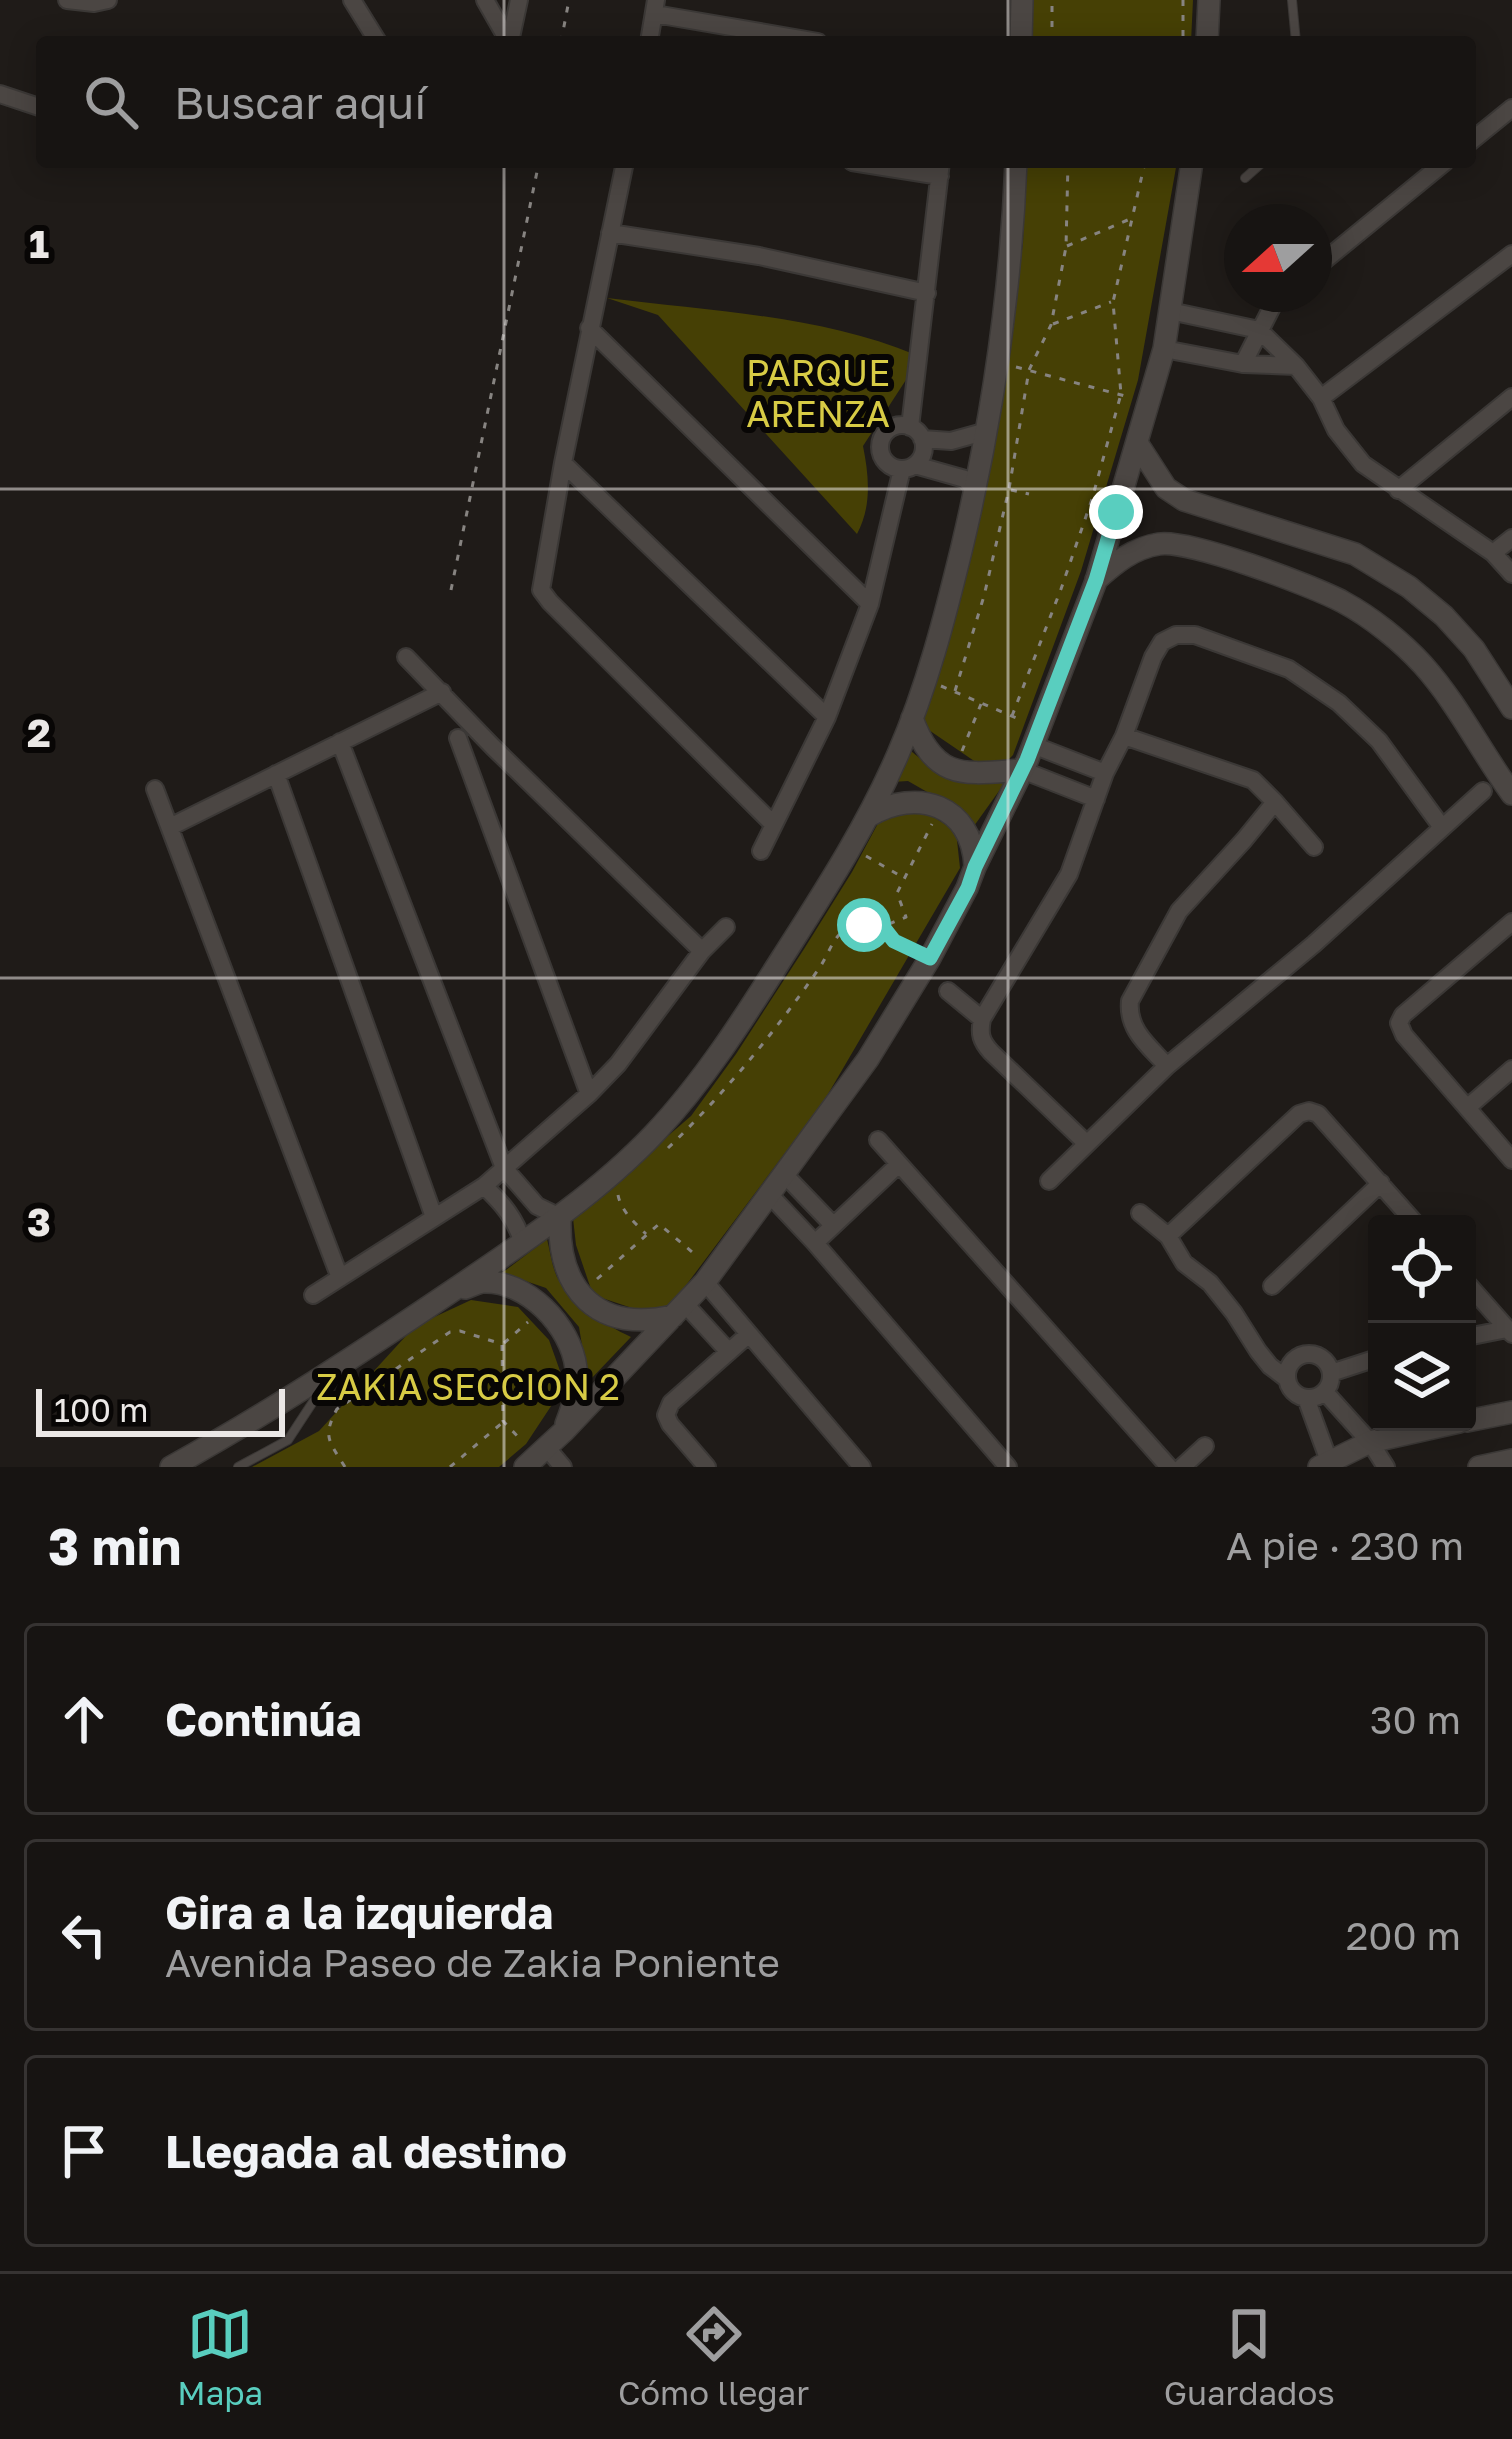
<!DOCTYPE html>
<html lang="es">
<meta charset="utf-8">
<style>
body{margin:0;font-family:"Golos Text",sans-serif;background:#242120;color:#f1f3f6}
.controls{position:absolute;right:36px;bottom:36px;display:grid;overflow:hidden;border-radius:12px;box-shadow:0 6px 30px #0003}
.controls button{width:108px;height:108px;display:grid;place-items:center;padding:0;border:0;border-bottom:3px solid #363332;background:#171412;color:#f1f3f6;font:60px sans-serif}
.compass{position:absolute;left:1224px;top:204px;width:108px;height:108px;border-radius:50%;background:#171412;box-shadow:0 6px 30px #0003;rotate:249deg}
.scale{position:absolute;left:36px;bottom:30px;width:249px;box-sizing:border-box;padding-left:12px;border:6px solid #ebe8e6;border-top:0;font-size:33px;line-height:42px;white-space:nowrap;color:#ebe8e6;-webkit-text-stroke:9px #080605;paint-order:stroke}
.stop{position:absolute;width:36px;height:36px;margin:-27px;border:9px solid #59cebf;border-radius:50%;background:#fff}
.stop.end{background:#59cebf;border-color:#fff;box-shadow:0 3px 12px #0008}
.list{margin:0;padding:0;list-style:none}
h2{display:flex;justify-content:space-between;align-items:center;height:156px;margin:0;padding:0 48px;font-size:51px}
h2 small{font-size:39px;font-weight:400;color:#9e9e9f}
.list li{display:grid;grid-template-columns:78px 1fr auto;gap:36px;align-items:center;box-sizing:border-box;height:192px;margin:0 24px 24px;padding:0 24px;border:3px solid #363332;border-radius:12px}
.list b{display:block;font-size:45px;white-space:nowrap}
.list p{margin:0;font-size:39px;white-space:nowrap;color:#9e9e9f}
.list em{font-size:39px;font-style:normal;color:#9e9e9f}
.icon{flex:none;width:66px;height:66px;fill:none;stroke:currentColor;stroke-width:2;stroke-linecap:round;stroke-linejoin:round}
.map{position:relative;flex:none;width:1512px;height:1467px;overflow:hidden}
.search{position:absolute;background:#171412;box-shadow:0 6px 30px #0003;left:36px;right:36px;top:36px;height:132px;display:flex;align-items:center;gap:30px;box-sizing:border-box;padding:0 42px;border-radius:12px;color:#9e9e9f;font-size:45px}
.sheet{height:804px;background:#171412}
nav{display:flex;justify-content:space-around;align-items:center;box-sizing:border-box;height:168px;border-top:3px solid #363332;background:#171412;font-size:33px;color:#9e9e9f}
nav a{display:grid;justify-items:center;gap:6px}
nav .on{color:#59cebf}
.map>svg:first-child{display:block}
.green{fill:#464005}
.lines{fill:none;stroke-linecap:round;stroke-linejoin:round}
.service-casing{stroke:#3b3836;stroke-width:10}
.minor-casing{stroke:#3b3836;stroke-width:20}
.tertiary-casing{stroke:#3b3836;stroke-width:24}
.path{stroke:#878481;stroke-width:3;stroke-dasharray:6 9;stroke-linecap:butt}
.service{stroke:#4b4643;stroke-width:8}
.minor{stroke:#4b4643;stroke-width:16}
.tertiary{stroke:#4b4643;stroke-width:21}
.route{stroke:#59cebf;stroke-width:15}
.grid{fill:none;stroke:#ebe8e6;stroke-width:3;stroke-opacity:0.55}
.labels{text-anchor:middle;stroke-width:12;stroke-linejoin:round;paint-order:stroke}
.park-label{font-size:36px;fill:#d7cb45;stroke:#080605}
.grid-label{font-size:39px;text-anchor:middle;font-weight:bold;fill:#ebe8e6;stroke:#080605;stroke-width:12;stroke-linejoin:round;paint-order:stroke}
</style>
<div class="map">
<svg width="1512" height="1467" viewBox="0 0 1512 1467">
<rect width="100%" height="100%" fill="#1f1b18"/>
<path class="green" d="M1026 0H1193L1191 42H1026Z
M1025 162H1177L1138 380 1081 571 1013 755 1000 768 983 767 920 724 976 513 1023 244Z
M607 298C710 311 819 315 916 355L915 366 863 446C869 476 872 506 857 534L658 315Z
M904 745C941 777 967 794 1014 770L974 826 969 816 908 781 892 782Z
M919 808 956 831 960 868 824 1101 669 1308 644 1312 593 1295 576 1245 573 1218 691 1116 736 1054 804 949 852 872 883 814Z
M547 1239C550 1251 552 1266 557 1277 574 1307 602 1323 631 1337L588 1382 579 1327 546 1288 502 1273Z
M471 1300 518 1307 549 1340 565 1385 526 1444 499 1467H252L319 1431 415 1326Z"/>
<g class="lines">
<defs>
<path id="service" d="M1292 0 1296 42
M1245 178 1263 162
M238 1467 288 1440 326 1382"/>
<path id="minor" d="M67 0 94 3 108 0
M352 0 378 42
M485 0 509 42
M655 14 818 42
M510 42 519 0
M649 42 656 0
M0 94 42 108
M1470 142 1512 108
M625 162 563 463 541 590 550 602 773 824
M852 162 940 176
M610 233 759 256 927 293
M1314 269 1445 162
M1170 311 1259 330 1296 366 1321 398 1336 430 1363 464 1493 553 1512 574
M589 328 870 604
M1164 349 1243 364 1296 366
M1243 364 1275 301 1284 294
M1321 398 1512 254
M880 447a22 22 0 1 1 44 0a22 22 0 1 1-44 0Z
M910 427 941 162
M922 439 951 441 987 431
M563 463 827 717
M915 465 965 479 975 490
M1398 490 1512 397
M1493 553 1512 538
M406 657 493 747 702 951
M1124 736 1253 780 1275 802 1314 847
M458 738 589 1094
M340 742 504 1168 537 1206 560 1217
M1033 745 1105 773
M1022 770 1096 799
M276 774 434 1217
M155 789 340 1278
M170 827 442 692
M761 851 827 717 870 604 902 469
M1512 922 1403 1015 1399 1023 1404 1035 1512 1160
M948 991 982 1019
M1167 1066C1149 1046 1127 1030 1130 1001L1179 911 1244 840 1275 802
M1468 1107 1512 1069
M878 1140 1169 1467
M1086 1143 991 1052C981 1041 979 1034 982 1019L1069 874 1105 773 1124 736 1153 657 1162 642 1176 635H1195L1289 669 1339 703 1379 741 1441 826
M784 1174 833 1225
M1049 1181 1167 1066 1314 944 1483 791
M484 1186C503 1204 515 1218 523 1243
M769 1194 815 1243 1008 1467
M1140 1213 1168 1236 1184 1263 1210 1283 1234 1313 1258 1351 1270 1366 1287 1379
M1168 1236 1299 1114 1309 1111 1318 1114 1416 1224
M815 1243 899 1164
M705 1282 862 1467
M1467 1283 1512 1334
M1272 1286 1381 1183
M313 1295 484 1186 589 1094 618 1064 702 951 726 927
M685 1304 729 1352
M1467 1337 1507 1329
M1287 1376a22 22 0 1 1 44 0a22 22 0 1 1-44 0Z
M1331 1373 1377 1358
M1325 1392 1370 1442 1386 1467
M1306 1398 1329 1461
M546 1447 563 1467
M707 1467 670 1424 666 1415 671 1403 749 1334
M1182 1467 1205 1446"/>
<path id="tertiary" d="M1021 42 1022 0
M1207 42 1209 0
M1137 443 1166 488 1184 500 1355 554 1409 587 1444 616 1474 649 1512 708
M1096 580C1115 563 1133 548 1159 544 1189 539 1313 586 1343 602 1371 617 1401 641 1423 665 1458 704 1481 752 1512 794
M912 718C935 782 965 774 1022 770
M869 816C917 787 972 805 975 866
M560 1217C557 1290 597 1333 673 1316
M465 1288C471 1286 477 1283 483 1282 527 1280 571 1326 576 1368 579 1388 573 1406 566 1424
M1467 1421 1512 1412
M171 1467C269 1413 362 1352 455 1289 524 1242 596 1195 654 1134 704 1081 744 1018 782 958 824 892 867 826 898 754 927 687 945 617 962 547 992 421 1011 291 1016 162
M525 1467 564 1431 705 1282 868 1059 930 958 967 888 975 867 1027 761 1096 581 1164 349 1192 162
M1319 1467 1370 1442 1459 1422
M1479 1467 1512 1460"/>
</defs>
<use href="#service" class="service-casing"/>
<use href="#minor" class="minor-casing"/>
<use href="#tertiary" class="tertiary-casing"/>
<path class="path" d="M1183 0V42
M561 42 569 0
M972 42 1001 36
M1052 42V0
M1067 246 1130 219
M1053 324 1111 302
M1016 367 1129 397
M1011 490 1029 494
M451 590 539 162
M941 686 1021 720
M955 691 984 596 1009 489 1029 370 1051 325 1066 247 1068 162
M1012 716 1061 589 1092 499 1121 394 1113 302 1145 162
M962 751 981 704
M866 856 904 878
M884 929 894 941 915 951
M668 1148C725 1093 775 1032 820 967 834 945 834 927 864 925L872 931 906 917 897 893 932 824
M618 1195C621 1211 635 1223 646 1234
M597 1279 659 1224 698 1257
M504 1343 528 1322
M502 1345 503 1421 523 1442
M345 1467C329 1441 322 1437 337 1409L450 1332 460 1331 502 1344
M450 1467 502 1423"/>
<use href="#service" class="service"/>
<use href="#minor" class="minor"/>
<use href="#tertiary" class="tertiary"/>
</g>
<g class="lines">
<path class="route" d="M864 925 872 932 883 927 894 941 930 958 968 888 975 867 1027 760 1096 580 1116 512"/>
</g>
<path class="grid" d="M504 0V42M1008 0V42M504 162V1467M1008 162V1467M0 489H1512M0 978H1512"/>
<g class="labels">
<g class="park-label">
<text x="818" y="386">PARQUE<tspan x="818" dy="41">ARENZA</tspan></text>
<text x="468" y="1400">ZAKIA SECCION 2</text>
</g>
</g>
<g class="grid-label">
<text x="39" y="258">1</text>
<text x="39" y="747">2</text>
<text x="39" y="1236">3</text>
</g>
</svg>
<div class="controls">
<button><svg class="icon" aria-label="locate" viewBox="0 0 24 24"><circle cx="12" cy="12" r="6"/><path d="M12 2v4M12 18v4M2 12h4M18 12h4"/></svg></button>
<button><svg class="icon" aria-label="layers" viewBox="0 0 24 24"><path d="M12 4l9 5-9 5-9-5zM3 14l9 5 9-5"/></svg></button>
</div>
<svg class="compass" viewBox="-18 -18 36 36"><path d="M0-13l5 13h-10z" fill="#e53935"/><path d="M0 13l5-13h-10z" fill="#9e9e9f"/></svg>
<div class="scale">100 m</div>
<div class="stop" style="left:864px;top:925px"></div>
<div class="stop end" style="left:1116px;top:512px"></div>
<div class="search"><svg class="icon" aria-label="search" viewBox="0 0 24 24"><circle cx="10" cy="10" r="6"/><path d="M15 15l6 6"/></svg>Buscar aquí</div>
</div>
<section class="sheet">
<h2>3 min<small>A pie · 230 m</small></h2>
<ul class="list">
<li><svg class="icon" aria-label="ahead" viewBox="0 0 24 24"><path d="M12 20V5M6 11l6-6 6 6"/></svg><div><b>Continúa</b></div><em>30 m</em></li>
<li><svg class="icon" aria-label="left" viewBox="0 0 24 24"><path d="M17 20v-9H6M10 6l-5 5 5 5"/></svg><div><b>Gira a la izquierda</b><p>Avenida Paseo de Zakia Poniente</p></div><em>200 m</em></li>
<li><svg class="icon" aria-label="arrive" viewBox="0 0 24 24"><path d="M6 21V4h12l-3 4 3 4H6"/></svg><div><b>Llegada al destino</b></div></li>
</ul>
</section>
<nav>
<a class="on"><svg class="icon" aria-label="map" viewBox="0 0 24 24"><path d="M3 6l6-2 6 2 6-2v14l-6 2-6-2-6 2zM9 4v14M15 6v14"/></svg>Mapa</a>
<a><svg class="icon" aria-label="directions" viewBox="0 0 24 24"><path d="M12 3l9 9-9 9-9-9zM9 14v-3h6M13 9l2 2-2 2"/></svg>Cómo llegar</a>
<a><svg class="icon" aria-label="saved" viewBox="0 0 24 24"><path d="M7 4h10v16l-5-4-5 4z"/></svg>Guardados</a>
</nav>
